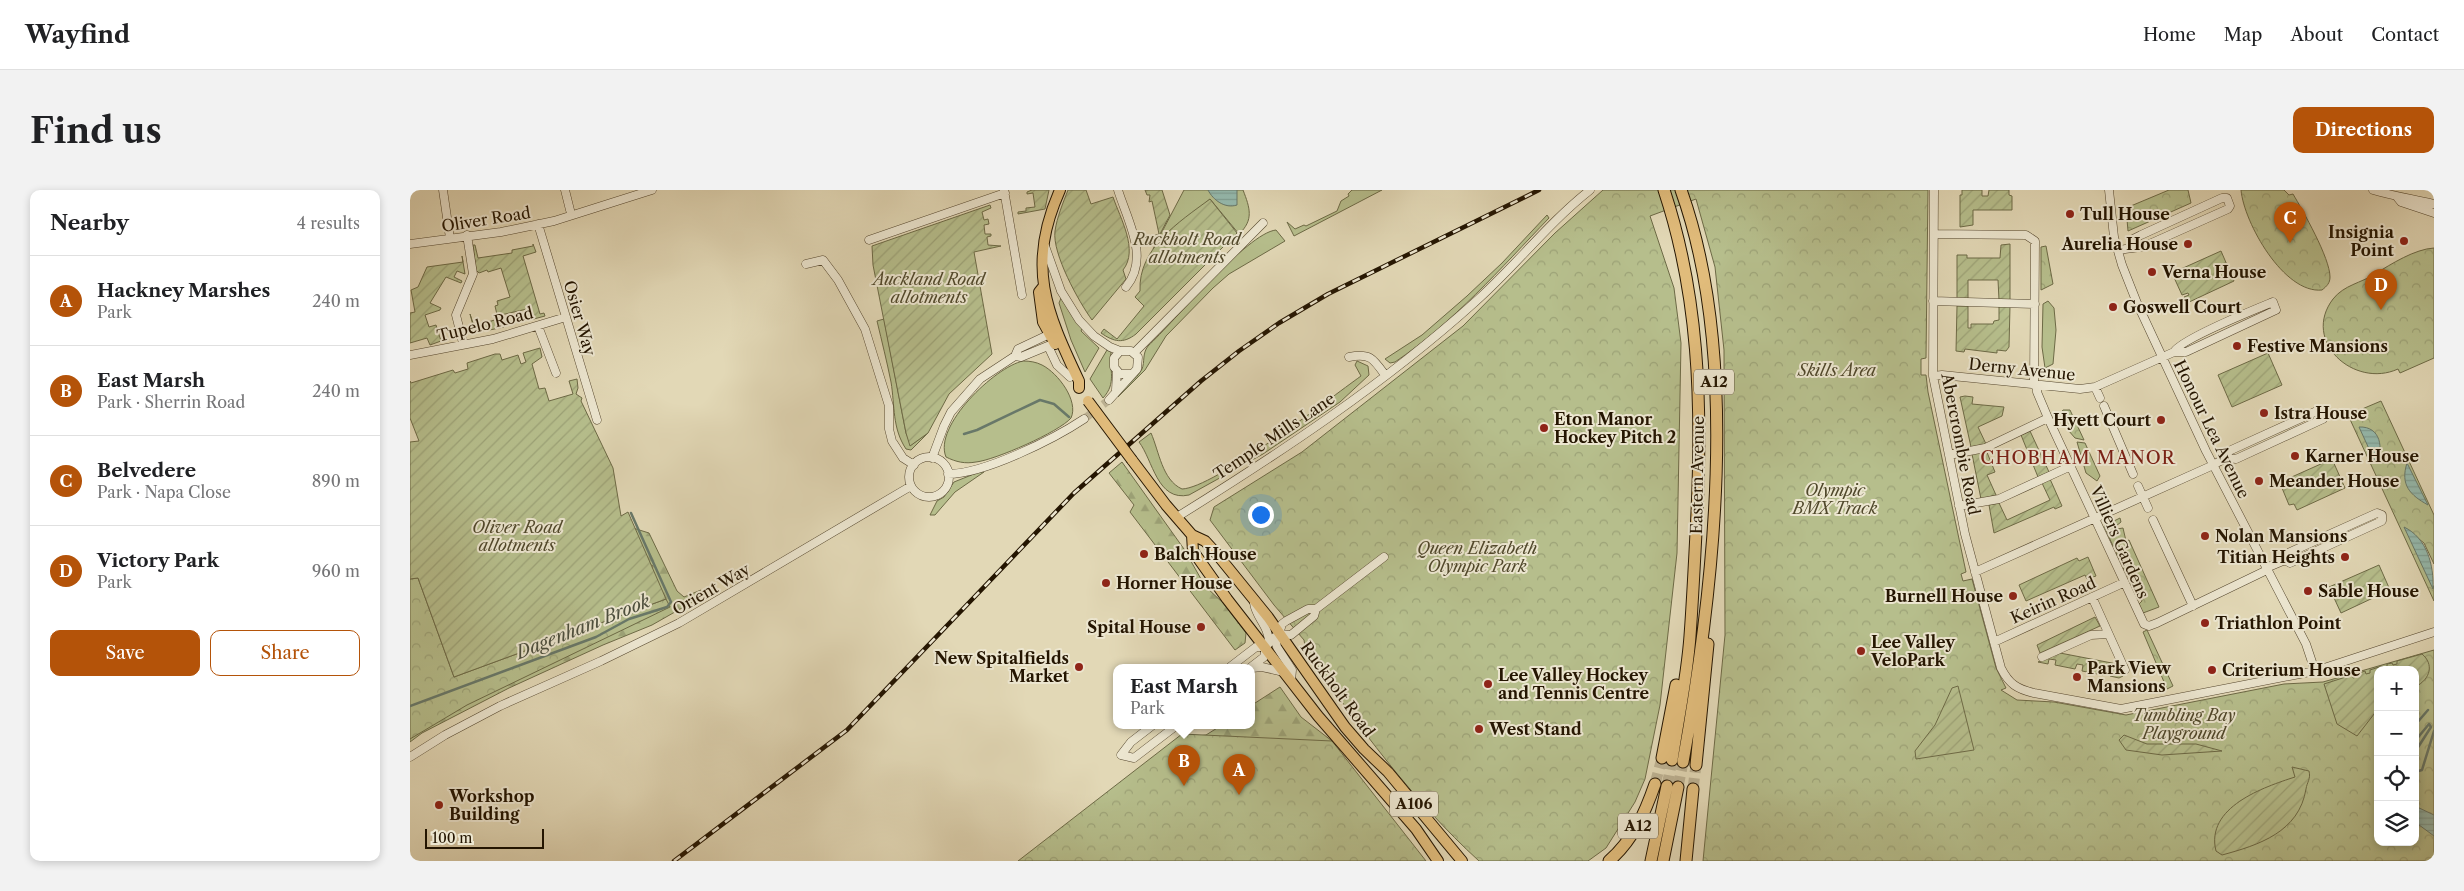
<!DOCTYPE html>
<meta charset="utf-8">
<style>
body{margin:0;font-family:"Libre Caslon Text",serif;background:#f2f2f2;color:#202124}
.controls{position:absolute;right:15px;bottom:15px;display:grid;overflow:hidden;border-radius:10px;box-shadow:0 2px 8px #0003}
.controls button{width:45px;height:45px;display:grid;place-items:center;padding:0;border:0;border-bottom:1px solid #e0e0e0;background:#fff;color:#202124;font:25px sans-serif}
.scale{position:absolute;left:15px;bottom:12px;width:119px;box-sizing:border-box;padding-left:5px;border:2px solid #241501;border-top:0;font-size:14px;line-height:18px;white-space:nowrap;color:#241501;-webkit-text-stroke:4px #ece6d0;paint-order:stroke}
.you{position:absolute;left:850px;top:324px;width:18px;height:18px;margin:-12px;border:4px solid #fff;border-radius:50%;background:#1a73e8;box-shadow:0 0 0 8px #1a73e833}
.badge{display:grid;place-items:center;width:32px;height:32px;border-radius:50%;background:#b45309;color:#fff;font-size:16px;font-weight:700}
.pin{position:absolute;translate:-50% -41px;filter:drop-shadow(0 1px 2px #0008)}
.pin::after{content:'';position:absolute;top:26px;width:18px;height:15px;background:inherit;clip-path:polygon(0 0,100% 0,50% 100%)}
.popup{position:absolute;left:703px;top:474px;width:142px;height:65px;box-sizing:border-box;display:grid;place-content:center;border-radius:10px;background:#fff;filter:drop-shadow(0 1px 4px #0005);font-size:16px;white-space:nowrap;color:#757577}
.popup b{font-size:19px;color:#202124}
.popup::after{content:'';position:absolute;left:50%;top:100%;margin-left:-10px;border:10px solid transparent;border-top-color:#fff}
.list{margin:0;padding:0;list-style:none}
h2{display:flex;justify-content:space-between;align-items:center;height:65px;margin:0;padding:0 20px;font-size:21px}
h2 small{font-size:16px;font-weight:400;color:#757577}
.list li{display:grid;grid-template-columns:32px 1fr auto;gap:15px;align-items:center;box-sizing:border-box;height:90px;padding:0 20px;border-top:1px solid #e0e0e0}
.list b{display:block;font-size:19px;white-space:nowrap}
.list p{margin:0;font-size:16px;white-space:nowrap;color:#757577}
.list em{font-size:16px;font-style:normal;color:#757577}
.actions{display:flex;gap:10px;padding:15px 20px}
.actions a{flex:1;padding:11px 0;border:1px solid #b45309;border-radius:10px;text-align:center;font-size:18px;color:#b45309}
.actions .main{background:#b45309;color:#fff}
.icon{flex:none;width:28px;height:28px;fill:none;stroke:currentColor;stroke-width:2;stroke-linecap:round;stroke-linejoin:round}
.map{position:relative;flex:none;width:2024px;height:671px;overflow:hidden;border-radius:10px}
header{display:flex;align-items:center;gap:30px;box-sizing:border-box;height:70px;padding:0 25px;background:#fff;border-bottom:1px solid #e0e0e0}
header strong{font-size:24px}
nav{display:flex;gap:28px;margin-inline-start:auto;font-size:18px}
.intro{display:flex;align-items:center;justify-content:space-between;box-sizing:border-box;height:120px;padding:0 30px}
h1{margin:0;font-size:35px}
.button{padding:12px 22px;border-radius:10px;background:#b45309;color:#fff;font-size:18px;font-weight:700}
main{display:flex;gap:30px;padding:0 30px}
aside{flex:1;background:#fff;border-radius:10px;box-shadow:0 2px 8px #0003}
.map>svg:first-child{display:block}
.grass{fill:#b6be8c;stroke:#6d6a46}
.forest{fill:url(#forest-firs);stroke:#6d6a46}
.park{fill:url(#park-crowns);stroke:#6d6a46;fill-rule:evenodd}
.garden{fill:url(#garden-furrows);stroke:#6d6a46}
.water{fill:url(#water-rules);stroke:#687869}
.lines{fill:none;stroke-linecap:round;stroke-linejoin:round}
.stream{stroke:#687869;stroke-width:2.5}
.minor-tunnel{stroke:#bcb192;stroke-width:8;stroke-dasharray:8 4;stroke-linecap:butt}
.highway-tunnel{stroke:#bcb192;stroke-width:11;stroke-dasharray:11 5.5;stroke-linecap:butt}
.minor-casing{stroke:#54462e;stroke-width:9}
.major-casing{stroke:#241501;stroke-width:12}
.highway-casing{stroke:#241501;stroke-width:13}
.minor{stroke:#ece6d0;stroke-width:8}
.major{stroke:#e1bc7b;stroke-width:10}
.highway{stroke:#e1bc7b;stroke-width:11}
.rail-casing{stroke:#241501;stroke-width:4.5}
.rail{stroke:#ece6d0;stroke-width:2.5;stroke-dasharray:8;stroke-linecap:butt}
.major-bridge-casing{stroke:#241501;stroke-width:12;stroke-linecap:butt}
.major-bridge{stroke:#e1bc7b;stroke-width:10}
.poi-dot{fill:#8f2418;stroke:#ece6d0;stroke-width:2}
.labels{text-anchor:middle;stroke-width:4;stroke-linejoin:round;paint-order:stroke}
.shield{fill:#ece6d0;stroke:#60543f;stroke-width:1}
.shield-label{font-size:15px;font-weight:bold;fill:#241501}
.poi-label{font-size:16px;font-weight:bold;fill:#241501;stroke:#ece6d0;text-anchor:start}
.street-label{font-size:16px;fill:#241501;stroke:#ece6d0}
.park-label{font-size:16px;font-style:italic;fill:#50482b;stroke:#ece6d0}
.neighbourhood-label{font-size:18px;letter-spacing:1px;fill:#7a1f14;stroke:#ece6d0}
.water-label{font-size:18px;font-style:italic;fill:#4c4f3e;stroke:#ece6d0}
</style>
<header>
<strong>Wayfind</strong>
<nav><a>Home</a><a>Map</a><a>About</a><a>Contact</a></nav>
</header>
<div class="intro"><h1>Find us</h1><a class="button">Directions</a></div>
<main>
<aside>
<h2>Nearby<small>4 results</small></h2>
<ul class="list">
<li><span class="badge">A</span><div><b>Hackney Marshes</b><p>Park</p></div><em>240 m</em></li>
<li><span class="badge">B</span><div><b>East Marsh</b><p>Park · Sherrin Road</p></div><em>240 m</em></li>
<li><span class="badge">C</span><div><b>Belvedere</b><p>Park · Napa Close</p></div><em>890 m</em></li>
<li><span class="badge">D</span><div><b>Victory Park</b><p>Park</p></div><em>960 m</em></li>
</ul>
<div class="actions"><a class="main">Save</a><a>Share</a></div>
</aside>
<div class="map">
<svg width="2024" height="671" viewBox="0 0 2024 671">
<defs>
<pattern id="forest-firs" width="22" height="20" patternUnits="userSpaceOnUse" patternTransform="scale(1.25)"><rect width="22" height="20" fill="#b6be8c"/><path d="M5 1l3.5 6h-7zM16 11l3.5 6h-7z" fill="#9ca277"/></pattern>
<pattern id="park-crowns" width="20" height="18" patternUnits="userSpaceOnUse" patternTransform="scale(1.25)"><rect width="20" height="18" fill="#b6be8c"/><path d="M2 6a3 3 0 1 1 6 0M12 15a3 3 0 1 1 6 0" fill="none" stroke="#9ca277"/></pattern>
<pattern id="garden-furrows" width="10" height="10" patternUnits="userSpaceOnUse" patternTransform="scale(1.25)"><rect width="10" height="10" fill="#b6be8c"/><path d="M-1 1l2-2M0 10L10 0M9 11l2-2" fill="none" stroke="#9ca277"/></pattern>
<pattern id="water-rules" width="6" height="5" patternUnits="userSpaceOnUse" patternTransform="scale(1.25)"><rect width="6" height="5" fill="#95baae"/><path d="M0 2.5h6" fill="none" stroke="#809f94"/></pattern>
</defs>
<rect width="100%" height="100%" fill="#e2d8b6"/>
<filter id="stains"><feTurbulence type="fractalNoise" baseFrequency=".004" numOctaves="4"/><feColorMatrix values="0 0 0 0 .2 0 0 0 0 .09 0 0 0 0 .02 0 0 0 .5 -.17"/></filter>
<radialGradient id="worn" r=".72"><stop offset=".6" stop-color="#630" stop-opacity="0"/><stop offset="1" stop-color="#630" stop-opacity=".3"/></radialGradient>
<path class="grass" d="M774 0H833C840 18 844 30 829 44L800 9 743 59Z
M942 0H972L884 46 877 32 885 39 894 35 896 36 927 21 931 11 939 6 938 4Z
M1137 25 1139 28C1091 78 1043 133 985 172L980 173 975 169 1012 145 1057 106 1092 73Z
M866 40 875 51 819 84 803 98 756 146 735 180 708 207C715 196 726 190 732 179 735 172 732 164 738 156 763 133 837 43 866 40Z
M651 108 672 139 671 141 689 158 675 182 661 150 649 113Z
M1638 111 1644 118 1646 140 1643 174 1635 178 1632 157 1633 114Z
M474 129 496 243 501 255 518 243 501 260 496 259C482 238 485 216 481 192 477 172 472 152 467 131Z
M697 160 701 162C699 180 707 193 693 208L680 189Z
M613 171C620 171 626 172 632 175 648 183 669 211 661 228 649 242 585 270 566 272 555 274 546 272 536 267 523 236 585 177 613 171Z
M947 171 958 176 959 185 930 212 853 264 779 305C747 312 743 270 729 252L741 243C749 261 752 290 772 299 804 298 919 209 951 186L945 175Z
M1667 252 1675 253 1690 286 1687 291 1676 283Z
M569 282H574L545 302 525 325H520L527 311 534 307 544 292Z"/>
<path class="forest" d="M712 272 774 359 795 396 813 413 836 443 835 453 825 460 720 322 724 315 699 283Z
M207 333 239 343 267 401 274 407 291 400 286 410 242 435 193 455 99 498 12 543 0 552V501L103 472 237 404 243 376 219 363Z
M870 497 891 527 922 551 931 576 770 548 796 545 812 535H842V515Z"/>
<path class="park" d="M1193 0H1518L1516 168 1511 169V185H1516L1518 202 1556 382 1551 384 1553 391 1562 389 1586 478 1596 498 1591 500 1607 510 1644 512 1716 525 1874 494 1913 492 2024 460V671H1293L1315 445 1314 160 1305 77 1286 9 1240 26 1264 98 1271 153 1267 363 1250 515 1235 589 1225 612 1196 658 1178 671H1069C1002 610 948 535 896 462L894 450 864 415 800 330 804 317 892 262 1053 136 1145 43ZM1968 480H2005V652H1968Z
M1759 0H1778L1781 13 1718 41 1716 18Z
M1831 0H1874L1879 5 1883 4C1893 21 1920 68 1920 87 1920 93 1917 96 1912 100 1874 104 1834 33 1831 0Z
M1636 56 1643 94 1631 100V57Z
M2024 58V168L1990 183 1988 179C1944 199 1891 151 1923 109 1934 95 1951 93 1965 84 1981 74 2005 59 2024 58Z
M1971 211 2024 325V374L2014 353 1995 338 2024 398V411L1938 225Z
M1653 220H1660L1674 250 1665 248 1658 240V230L1651 223Z
M1710 328 1711 332 1706 336 1707 339 1713 338 1716 351 1719 350 1749 417 1733 423 1729 414 1732 411 1731 407H1726L1720 394 1724 389 1723 386H1717L1706 363 1711 360 1709 356H1703L1694 336Z
M8 388 44 487 256 409 260 417 57 515 0 549V389Z
M1737 440 1763 496 1757 499 1733 442Z
M772 544 922 551 1016 671H608Z"/>
<path class="garden" d="M622 0H639L635 19 608 24V22L616 21V18L625 17 623 3 617 4V2Z
M658 0H676L681 14 703 7C710 28 729 60 713 80L716 89 682 130C669 112 642 64 645 41 647 27 653 13 658 0Z
M735 0H752L760 25 750 44 741 54 739 47 749 44 742 11 739 12 740 5H737Z
M1552 0H1572V6H1578L1579 0H1599V5L1602 6V20H1563V35L1550 37V5H1552Z
M800 9 827 43 726 144C713 154 704 152 691 143L694 139 707 149 734 116 725 107 730 101C728 58 769 32 800 9Z
M580 15 581 18 572 22 574 30 578 29 579 34 574 35 575 44H581V46L577 47 578 55 591 56 564 62 582 164 539 204 518 243 500 256 496 243 463 75 462 56Z
M123 54 126 62 113 66 130 124 134 123 135 126 120 130 117 119 91 125 94 137 65 143 60 124 64 136 88 129 85 116 88 115 87 111 100 107 91 78 78 82 77 80 69 83 66 80 63 55H65L68 68 102 63V60L123 56Z
M1600 54V110H1589L1588 90H1558V109H1547V65H1557V68H1590L1591 55Z
M1811 61 1824 91 1777 113 1774 107 1779 105 1778 103 1772 105 1762 83Z
M52 66 55 84 47 81 44 87 52 91 51 93 36 87 20 113 31 118 30 120 15 125 19 137 26 135 31 151 20 155 17 148 0 153V123L5 122 1 100 8 97 17 77 53 72Z
M1547 116H1558V138H1561V134H1583L1584 131 1589 130V116H1600L1599 157 1596 161 1587 160V163L1555 159 1554 162 1546 161Z
M130 158 132 167 122 174 129 199 135 198 139 211 163 204 159 191 167 189 168 198 166 204 172 208 171 211 203 278 211 326 218 322 256 409 44 487 8 388 0 389V252L9 251 0 228V191L1 193 43 180 45 183 58 179 57 173 85 164H90L92 170 108 165 111 174 116 172 113 163Z
M1858 163 1872 195 1822 217 1808 185Z
M1555 206 1563 207 1562 214 1594 217 1592 226 1568 237 1576 254 1561 257 1550 207Z
M1620 241 1639 282 1628 287 1611 245Z
M1576 260 1585 282 1577 285 1586 305 1571 309 1562 264Z
M1922 269 1935 298 1887 320 1884 314 1879 315 1872 298 1877 295 1875 290Z
M1640 289 1652 316 1645 319 1644 317 1584 343 1579 315 1589 313 1597 330 1640 310 1632 293Z
M1678 367 1686 386 1677 389 1675 385 1616 411 1609 395 1667 368 1669 371Z
M1969 375 1980 400 1931 423 1919 397Z
M1685 427 1690 436 1630 463 1627 455Z
M1650 463 1707 474 1713 486 1709 488 1700 486 1701 480 1694 479 1693 485 1672 481 1673 475 1667 474 1665 479 1645 475 1646 470 1639 469 1638 474 1628 472Z
M2012 464C2024 474 2021 489 2005 497V480H1968V519L1947 546 1927 534 1914 494 1942 485 1943 488 1947 487V484L1955 481 1956 484 1960 483V480L1972 476 1973 479 1977 478V474L1982 473 1983 475 1987 474V471Z
M1548 496 1564 560 1506 569 1505 561 1525 535 1542 498Z
M1714 545 1737 554H1786L1812 561 1752 565 1716 560 1709 550Z
M1882 577 1899 581C1901 589 1897 592 1896 599 1889 642 1849 655 1812 665L1806 661C1795 617 1854 597 1885 587Z"/>
<path class="water" d="M798 0H827V15C815 19 803 10 798 0Z
M1949 237C1971 236 1974 259 1966 274Z
M1997 273 2018 315C2000 305 1990 295 1997 273Z
M1994 337C2017 348 2024 375 2023 399Z
M2005 616 2024 625V646L2005 632Z"/>
<g class="lines">
<path class="stream" d="M554 244 567 240 630 210 644 214 659 227
M0 516 186 447 219 429 257 417 261 412 221 323
M2005 535 2018 520
M2005 551 2019 534 2021 537 2005 562
M2005 582 2012 580 2024 541"/>
<path class="minor-tunnel" d="M674 229 699 210"/>
<path class="highway-tunnel" d="M1245 594 1252 568
M1257 596 1262 570
M1268 597 1273 572
M1283 599 1286 575"/>
<defs>
<path id="minor" d="M33 0 40 48
M155 0 160 20
M594 0 612 105
M708 0C718 32 740 68 716 97
M1524 0 1523 186 1555 344 1591 478C1599 494 1607 499 1624 503L1711 519 1905 481 2024 442
M1699 0 1704 47 1712 75 1727 113 1796 261 1896 454 1905 481
M1963 0C1983 6 2003 9 2024 14
M1987 7 1991 12 2024 23
M128 34 187 230
M1524 44 1616 45 1625 51 1624 195
M459 50 595 3
M0 54 91 42 144 31 242 0
M635 56 651 101 669 130 684 146 700 157 710 161H721L728 167 727 179 699 210
M1708 61C1718 57 1726 59 1735 56L1818 19 1820 16 1817 8H1812L1731 45 1723 49 1721 56
M396 74 413 70 428 90 455 139 479 216V239L482 251 493 268 504 275
M1523 111 1625 114
M128 136 146 183
M53 153 46 125 63 84 57 45
M638 156 647 175 660 187
M710 161 704 168V177L710 184H721
M724 163 853 33
M0 165 83 149 156 127
M605 166 611 167 650 151
M939 167C960 163 963 168 975 185
M1523 186 1532 185 1670 199 1685 197 1764 162H1776L1866 120 1863 112C1846 119 1769 150 1764 162
M1627 195V202L1638 228 1734 434 1739 436 1747 433 1857 380
M1685 197 1690 208
M706 200 707 181
M1694 216 1723 284
M1539 265 1575 258 1638 228
M499 287a20 20 0 1 1 40 0a20 20 0 1 1-40 0Z
M522 268 534 236 541 222 570 189 605 166 608 159 644 142
M538 284C574 284 644 249 674 229
M1728 296 1738 318
M1549 316 1589 309 1661 276
M767 327C870 263 974 194 1064 113 1105 77 1137 34 1180 0
M1743 330 1783 416
M1856 378 1875 370 1876 364 1967 323 1972 325V331L1880 373 1875 370
M1565 382 1799 277 1816 268 1819 261 1909 220 1914 221 1913 229 1826 269 1816 268
M1682 407 1715 480
M844 413C846 428 859 436 859 453
M869 444 881 445 904 426 906 419 974 367
M865 447 867 457 882 480 881 491
M1584 452 1713 393
M856 456 869 444 872 434 876 431 898 419H906
M1632 467 1681 445 1698 444
M820 477 846 457 856 456
M841 477 854 467 856 456
M842 478 852 477 874 482
M743 535 721 552 711 565 724 568 767 535
M0 567 35 545 90 516 191 471 269 433 501 296"/>
<path id="major" d="M650 0C616 76 636 121 669 191V198
M633 97 629 102 633 132 645 154
M722 270 756 315 782 345 795 351 806 363 858 427 935 537 954 559 978 582 1052 671
M782 345 783 361 817 409 908 526 1006 639 1028 671"/>
<path id="highway" d="M1254 0C1289 105 1292 213 1287 322 1285 363 1283 405 1280 446 1277 488 1268 529 1262 570
M1271 0C1331 167 1304 400 1273 572
M1252 568 1266 495
M1286 575 1298 454
M1199 671C1223 650 1235 623 1245 594
M1241 671 1257 596
M1253 671 1268 597
M1276 671 1283 599"/>
</defs>
<use href="#minor" class="minor-casing"/>
<use href="#major" class="major-casing"/>
<use href="#highway" class="highway-casing"/>
<use href="#minor" class="minor"/>
<use href="#major" class="major"/>
<use href="#highway" class="highway"/>
<defs>
<path id="rail" d="M264 671 437 540 664 303 791 191 829 161 869 133 918 104 1129 0"/>
</defs>
<use href="#rail" class="rail-casing"/>
<use href="#rail" class="rail"/>
<defs>
<path id="major-bridge" d="M678 211 722 270"/>
</defs>
<use href="#major-bridge" class="major-bridge-casing"/>
<use href="#major-bridge" class="major-bridge"/>
</g>
<g class="poi-dot">
<circle cx="1660" cy="24" r="5"/>
<circle cx="1994" cy="51" r="5"/>
<circle cx="1778" cy="54" r="5"/>
<circle cx="1742" cy="82" r="5"/>
<circle cx="1703" cy="117" r="5"/>
<circle cx="1827" cy="156" r="5"/>
<circle cx="1854" cy="223" r="5"/>
<circle cx="1751" cy="230" r="5"/>
<circle cx="1134" cy="238" r="5"/>
<circle cx="1885" cy="266" r="5"/>
<circle cx="1849" cy="291" r="5"/>
<circle cx="1795" cy="346" r="5"/>
<circle cx="734" cy="364" r="5"/>
<circle cx="1935" cy="367" r="5"/>
<circle cx="696" cy="393" r="5"/>
<circle cx="1898" cy="401" r="5"/>
<circle cx="1603" cy="406" r="5"/>
<circle cx="1795" cy="433" r="5"/>
<circle cx="791" cy="437" r="5"/>
<circle cx="1451" cy="461" r="5"/>
<circle cx="669" cy="477" r="5"/>
<circle cx="1802" cy="480" r="5"/>
<circle cx="1667" cy="487" r="5"/>
<circle cx="1078" cy="494" r="5"/>
<circle cx="1069" cy="539" r="5"/>
<circle cx="29" cy="615" r="5"/>
</g>
<g class="labels">
<g class="shield">
<rect x="1284" y="179.5" width="40" height="25" rx="4"/>
<rect x="980" y="601.5" width="48" height="25" rx="4"/>
<rect x="1208" y="623.5" width="40" height="25" rx="4"/>
</g>
<g class="shield-label">
<text x="1304" y="197">A12</text>
<text x="1004" y="619">A106</text>
<text x="1228" y="641">A12</text>
</g>
<g class="poi-label">
<text x="1670" y="30">Tull House</text>
<text x="1984" y="48" text-anchor="end">Insignia<tspan x="1984" dy="18">Point</tspan></text>
<text x="1768" y="60" text-anchor="end">Aurelia House</text>
<text x="1752" y="88">Verna House</text>
<text x="1713" y="123">Goswell Court</text>
<text x="1837" y="162">Festive Mansions</text>
<text x="1864" y="229">Istra House</text>
<text x="1144" y="235">Eton Manor<tspan x="1144" dy="18">Hockey Pitch 2</tspan></text>
<text x="1741" y="236" text-anchor="end">Hyett Court</text>
<text x="1895" y="272">Karner House</text>
<text x="1859" y="297">Meander House</text>
<text x="1805" y="352">Nolan Mansions</text>
<text x="744" y="370">Balch House</text>
<text x="1925" y="373" text-anchor="end">Titian Heights</text>
<text x="706" y="399">Horner House</text>
<text x="1908" y="407">Sable House</text>
<text x="1593" y="412" text-anchor="end">Burnell House</text>
<text x="1805" y="439">Triathlon Point</text>
<text x="781" y="443" text-anchor="end">Spital House</text>
<text x="1461" y="458">Lee Valley<tspan x="1461" dy="18">VeloPark</tspan></text>
<text x="659" y="474" text-anchor="end">New Spitalfields<tspan x="659" dy="18">Market</tspan></text>
<text x="1677" y="484">Park View<tspan x="1677" dy="18">Mansions</tspan></text>
<text x="1812" y="486">Criterium House</text>
<text x="1088" y="491">Lee Valley Hockey<tspan x="1088" dy="18">and Tennis Centre</tspan></text>
<text x="1079" y="545">West Stand</text>
<text x="39" y="612">Workshop<tspan x="39" dy="18">Building</tspan></text>
</g>
<g class="street-label">
<text transform="translate(76 29) rotate(-9)" y="6">Oliver Road</text>
<text transform="translate(170 128) rotate(74)" y="6">Osier Way</text>
<text transform="translate(75 134) rotate(-14)" y="6">Tupelo Road</text>
<text transform="translate(1612 179) rotate(6)" y="6">Derny Avenue</text>
<text transform="translate(1802 239) rotate(64)" y="6">Honour Lea Avenue</text>
<text transform="translate(864 246) rotate(-34)" y="6">Temple Mills Lane</text>
<text transform="translate(1551 254) rotate(79)" y="6">Abercrombie Road</text>
<text transform="translate(1287 285) rotate(-89)" y="6">Eastern Avenue</text>
<text transform="translate(1710 352) rotate(66)" y="6">Villiers Gardens</text>
<text transform="translate(301 399) rotate(-30)" y="6">Orient Way</text>
<text transform="translate(1643 410) rotate(-24)" y="6">Keirin Road</text>
<text transform="translate(928 499) rotate(54)" y="6">Ruckholt Road</text>
</g>
<g class="park-label">
<text x="777" y="55">Ruckholt Road<tspan x="777" dy="18">allotments</tspan></text>
<text x="519" y="95">Auckland Road<tspan x="519" dy="18">allotments</tspan></text>
<text x="1427" y="186">Skills Area</text>
<text x="1425" y="306">Olympic<tspan x="1425" dy="18">BMX Track</tspan></text>
<text x="107" y="343">Oliver Road<tspan x="107" dy="18">allotments</tspan></text>
<text x="1067" y="364">Queen Elizabeth<tspan x="1067" dy="18">Olympic Park</tspan></text>
<text x="1774" y="531">Tumbling Bay<tspan x="1774" dy="18">Playground</tspan></text>
</g>
<g class="neighbourhood-label">
<text x="1668" y="274">CHOBHAM MANOR</text>
</g>
<g class="water-label">
<text transform="translate(173 437) rotate(-22)" y="6">Dagenham Brook</text>
</g>
</g>
<rect width="100%" height="100%" filter="url(#stains)"/>
<rect width="100%" height="100%" fill="url(#worn)"/>
</svg>
<div class="controls">
<button>+</button>
<button>−</button>
<button><svg class="icon" aria-label="locate" viewBox="0 0 24 24"><circle cx="12" cy="12" r="6"/><path d="M12 2v4M12 18v4M2 12h4M18 12h4"/></svg></button>
<button><svg class="icon" aria-label="layers" viewBox="0 0 24 24"><path d="M12 4l9 5-9 5-9-5zM3 14l9 5 9-5"/></svg></button>
</div>
<div class="scale">100 m</div>
<div class="you"></div>
<div class="pin badge" style="left:829px;top:605px">A</div>
<div class="pin badge" style="left:774px;top:596px">B</div>
<div class="popup"><b>East Marsh</b>Park</div>
<div class="pin badge" style="left:1880px;top:53px">C</div>
<div class="pin badge" style="left:1971px;top:120px">D</div>
</div>
</main>
